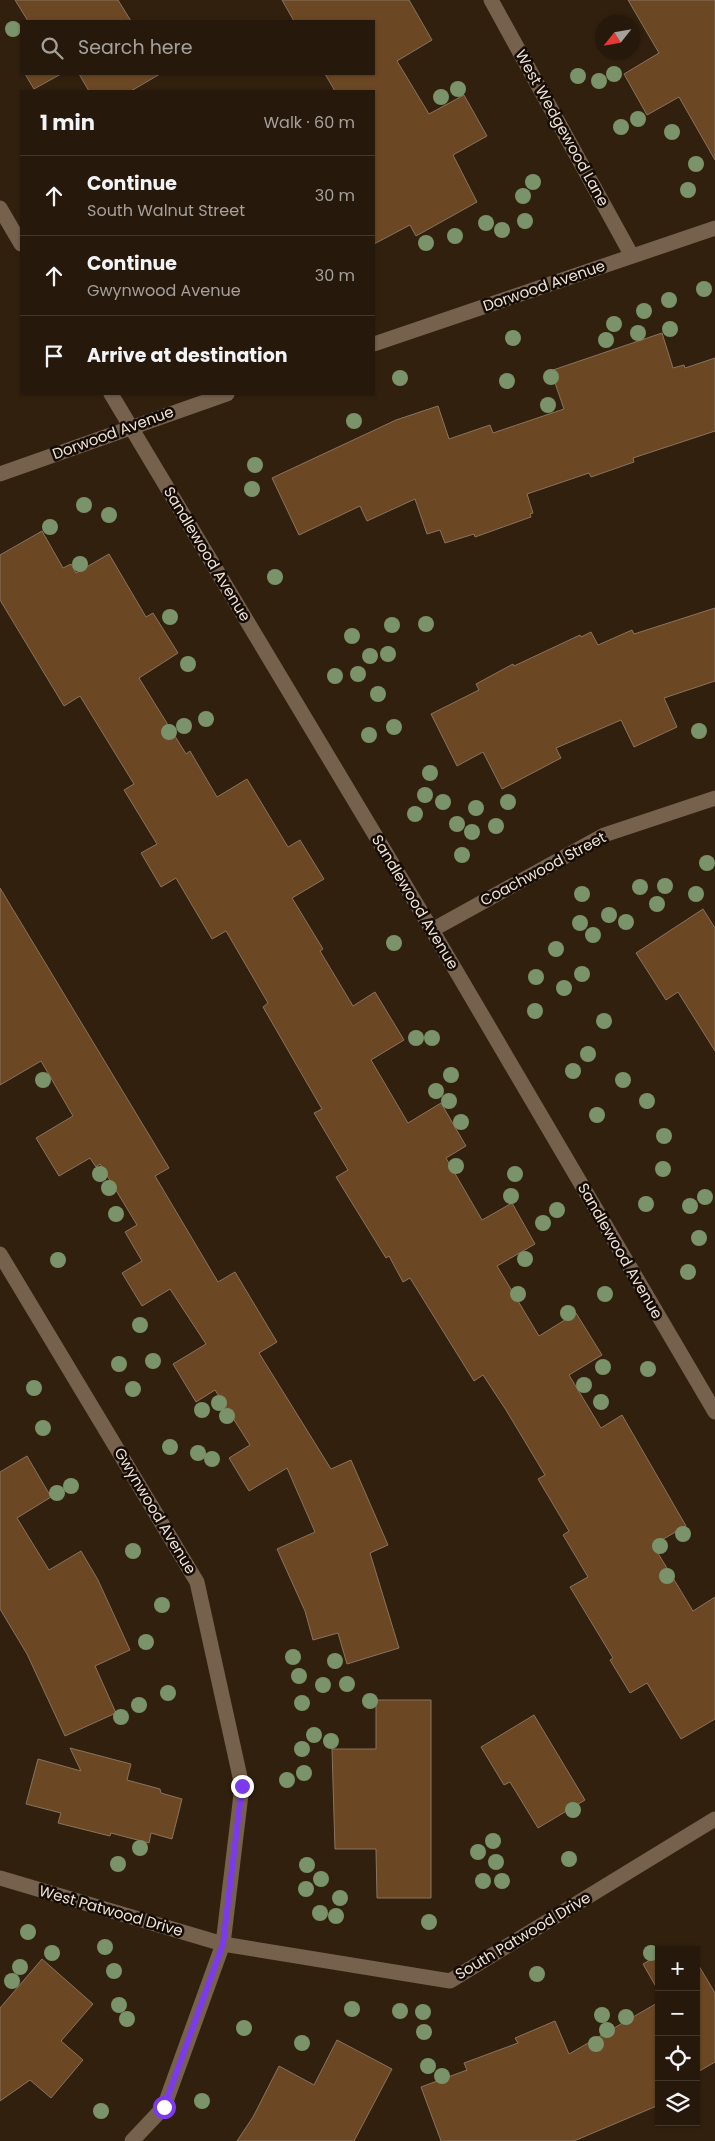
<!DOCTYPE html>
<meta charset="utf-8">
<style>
body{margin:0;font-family:Poppins,sans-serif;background:#2e2113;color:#f1f3f6}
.controls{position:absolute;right:15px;bottom:15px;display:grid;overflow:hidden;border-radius:0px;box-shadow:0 1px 4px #0004}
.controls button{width:45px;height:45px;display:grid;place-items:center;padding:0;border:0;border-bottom:1px solid #42372b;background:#26180a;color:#f1f3f6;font:25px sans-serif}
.compass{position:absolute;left:595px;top:15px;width:45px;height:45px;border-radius:50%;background:#26180a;box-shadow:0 1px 4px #0004;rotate:239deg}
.stop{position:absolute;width:15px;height:15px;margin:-11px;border:4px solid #7c3aed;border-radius:50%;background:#fff}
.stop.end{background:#7c3aed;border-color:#fff;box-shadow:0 1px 5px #0008}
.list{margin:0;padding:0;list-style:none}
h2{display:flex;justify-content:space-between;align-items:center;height:65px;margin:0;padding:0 20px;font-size:21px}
h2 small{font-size:16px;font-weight:400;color:#a4a09c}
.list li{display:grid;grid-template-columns:32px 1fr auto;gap:15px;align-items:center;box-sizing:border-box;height:80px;padding:0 20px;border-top:1px solid #42372b}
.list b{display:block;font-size:19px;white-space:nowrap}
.list p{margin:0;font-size:16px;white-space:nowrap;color:#a4a09c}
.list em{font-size:16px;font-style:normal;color:#a4a09c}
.icon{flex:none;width:28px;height:28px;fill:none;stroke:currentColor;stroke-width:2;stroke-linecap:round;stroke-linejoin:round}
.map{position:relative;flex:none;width:715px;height:2141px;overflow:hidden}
.search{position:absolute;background:#26180a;box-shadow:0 1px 4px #0004;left:20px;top:20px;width:355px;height:55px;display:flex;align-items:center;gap:12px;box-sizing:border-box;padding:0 18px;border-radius:0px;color:#a4a09c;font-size:19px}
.panel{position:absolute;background:#26180a;box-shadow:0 1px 4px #0004;left:20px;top:90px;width:355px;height:305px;border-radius:0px}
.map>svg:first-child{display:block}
.building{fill:#6b4823;stroke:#89735f}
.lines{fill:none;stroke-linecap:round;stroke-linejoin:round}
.minor{stroke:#76614d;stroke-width:15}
.tree{fill:#7a936a}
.route{stroke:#7c3aed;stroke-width:6}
.labels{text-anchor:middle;stroke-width:5;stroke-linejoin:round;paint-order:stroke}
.street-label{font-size:15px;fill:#efe2d7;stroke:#140c05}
</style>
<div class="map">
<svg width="715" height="2141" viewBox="0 0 715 2141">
<rect width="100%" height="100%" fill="#32200e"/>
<path class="building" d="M15 0H118L131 21H28Z
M282 0H409L432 40 397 61 429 114 464 95 487 136 453 155 477 202 416 236 410 225 374 244V91H335L325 74H374V21H294Z
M628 0H715V160L679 97 647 115 624 74 659 53Z
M25 74H61L34 89Z
M79 74H160L131 91H89Z
M662 333 673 368 684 365 685 368 715 358V431L633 458 634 462 591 477 589 473 527 494 533 513 530 514 531 517 475 537 474 534 445 543 440 530 427 534 415 499 367 521 360 506 299 535 272 478 396 420 438 406 449 439 490 425 493 433 564 409 554 380 556 379 553 370Z
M42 531 63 568 71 564 76 573 109 554 146 617 153 613 178 653 139 678 186 754 190 751 217 797 247 779 288 847 300 840 324 879 292 898 323 949 320 951 353 1006 375 992 404 1040 371 1060 408 1123 441 1103 466 1146 446 1158 482 1220 512 1203 535 1244 497 1266 539 1336 576 1313 602 1355 569 1375 601 1428 622 1415 686 1526 653 1545 693 1611 715 1597V1719L681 1739 647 1683 630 1693 610 1660 613 1658 570 1587 588 1577 563 1535 569 1531 538 1479 545 1475 506 1410 483 1375 474 1381 410 1278 403 1282 389 1256 386 1258 336 1177 348 1170 314 1113 322 1109 263 1007 268 1003 226 931 212 939 176 878 161 887 141 853 157 844 124 790 134 784 80 696 64 706 0 600V555Z
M715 608V681L664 698 677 727 634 747 621 720 556 748 561 758 502 789 483 752 457 766 431 714 479 690 476 684 513 664 514 666 580 635 581 637 591 632 598 645 632 630 634 634Z
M0 888 169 1168 155 1176 218 1282 235 1272 277 1342 259 1353 331 1469 351 1460 388 1545 370 1553 399 1648 347 1664 338 1633 313 1640 305 1611 277 1549 315 1532 287 1468 249 1491 229 1458 250 1445 215 1390 196 1402 173 1364 206 1344 170 1289 142 1306 122 1273 142 1261 125 1232 137 1225 100 1164 96 1167 90 1158 59 1176 36 1138 73 1116 41 1061 0 1085Z
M703 909 715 928V1051L678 992 666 1000 636 953Z
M27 1456 51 1497 17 1518 49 1570 81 1551 98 1580 130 1650 95 1666 116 1713 65 1736 27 1654 0 1609V1472Z
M376 1700H431V1898H377L376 1849H335L332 1749H376Z
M534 1715 585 1800 538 1828 510 1782 504 1785 481 1747Z
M70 1748 131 1764 127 1780 160 1789 161 1793 182 1799 172 1839 151 1833 149 1843 111 1833 110 1836 58 1823 61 1813 26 1804 38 1759 81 1771Z
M659 1955V1992L643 1964Z
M42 1959 93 2004 61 2041 83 2060 51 2098 30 2080 0 2101V2008Z
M696 1961 715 1993V2062L696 2073Z
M659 2002V2105L574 2141H441L421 2087 467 2070 464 2063 518 2043 515 2038 555 2021 569 2054Z
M337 2040 392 2069 354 2141H237L253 2117 279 2066 314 2085Z"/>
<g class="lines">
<path class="minor" d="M491 0 632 256
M0 208 21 244
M374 344 715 228
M111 394 432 930 715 1412
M0 474 227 394
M432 930 604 835 715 798
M0 1254 197 1582 242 1786 223 1944 164 2107 132 2141
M0 1878 223 1944 450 1981 715 1819"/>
</g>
<g class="tree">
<circle cx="13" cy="29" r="8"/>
<circle cx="614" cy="74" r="8"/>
<circle cx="578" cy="76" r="8"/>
<circle cx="599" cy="81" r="8"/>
<circle cx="458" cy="89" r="8"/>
<circle cx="441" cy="97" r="8"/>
<circle cx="638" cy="119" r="8"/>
<circle cx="621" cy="127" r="8"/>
<circle cx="672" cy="132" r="8"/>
<circle cx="696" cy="164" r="8"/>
<circle cx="533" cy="182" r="8"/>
<circle cx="688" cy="190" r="8"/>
<circle cx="523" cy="196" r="8"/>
<circle cx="525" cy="221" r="8"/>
<circle cx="486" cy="223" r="8"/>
<circle cx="502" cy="230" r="8"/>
<circle cx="455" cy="236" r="8"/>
<circle cx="426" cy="243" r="8"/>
<circle cx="704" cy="289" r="8"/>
<circle cx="669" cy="300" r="8"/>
<circle cx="644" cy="311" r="8"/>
<circle cx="614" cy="324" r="8"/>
<circle cx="670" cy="329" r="8"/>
<circle cx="638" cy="333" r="8"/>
<circle cx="513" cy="338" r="8"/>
<circle cx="606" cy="340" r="8"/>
<circle cx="551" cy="377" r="8"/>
<circle cx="400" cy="378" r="8"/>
<circle cx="507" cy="381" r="8"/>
<circle cx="548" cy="405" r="8"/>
<circle cx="354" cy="421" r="8"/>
<circle cx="255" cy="465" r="8"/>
<circle cx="252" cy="489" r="8"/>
<circle cx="84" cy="505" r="8"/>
<circle cx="109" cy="515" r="8"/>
<circle cx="50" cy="527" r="8"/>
<circle cx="80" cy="564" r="8"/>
<circle cx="275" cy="577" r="8"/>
<circle cx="170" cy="617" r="8"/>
<circle cx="426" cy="624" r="8"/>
<circle cx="392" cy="625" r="8"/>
<circle cx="352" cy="636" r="8"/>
<circle cx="388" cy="654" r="8"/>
<circle cx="370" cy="656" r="8"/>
<circle cx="188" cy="664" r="8"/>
<circle cx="358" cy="674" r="8"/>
<circle cx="335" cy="676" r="8"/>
<circle cx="378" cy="694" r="8"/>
<circle cx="206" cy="719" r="8"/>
<circle cx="184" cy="726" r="8"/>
<circle cx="394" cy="727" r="8"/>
<circle cx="699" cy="731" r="8"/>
<circle cx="169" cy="732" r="8"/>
<circle cx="369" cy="735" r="8"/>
<circle cx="430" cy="773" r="8"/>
<circle cx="425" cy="795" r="8"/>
<circle cx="443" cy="802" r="8"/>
<circle cx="508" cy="802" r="8"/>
<circle cx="476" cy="808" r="8"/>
<circle cx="415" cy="814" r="8"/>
<circle cx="457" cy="824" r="8"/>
<circle cx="496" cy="826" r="8"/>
<circle cx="472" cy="832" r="8"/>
<circle cx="462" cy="855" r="8"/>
<circle cx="707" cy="863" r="8"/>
<circle cx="665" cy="886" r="8"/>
<circle cx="640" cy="887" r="8"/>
<circle cx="582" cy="894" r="8"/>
<circle cx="696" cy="894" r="8"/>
<circle cx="657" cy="904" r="8"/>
<circle cx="609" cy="915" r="8"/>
<circle cx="626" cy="922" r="8"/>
<circle cx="580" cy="923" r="8"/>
<circle cx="593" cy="935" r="8"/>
<circle cx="394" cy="943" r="8"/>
<circle cx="556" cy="949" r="8"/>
<circle cx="582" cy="974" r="8"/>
<circle cx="536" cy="977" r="8"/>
<circle cx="564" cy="988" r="8"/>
<circle cx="535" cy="1011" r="8"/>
<circle cx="604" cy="1021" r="8"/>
<circle cx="416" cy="1038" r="8"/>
<circle cx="432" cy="1038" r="8"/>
<circle cx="588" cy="1054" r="8"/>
<circle cx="573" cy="1071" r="8"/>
<circle cx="451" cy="1075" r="8"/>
<circle cx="43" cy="1080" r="8"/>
<circle cx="623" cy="1080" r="8"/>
<circle cx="436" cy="1091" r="8"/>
<circle cx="449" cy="1101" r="8"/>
<circle cx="647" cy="1101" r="8"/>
<circle cx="597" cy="1115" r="8"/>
<circle cx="461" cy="1122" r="8"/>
<circle cx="664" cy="1136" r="8"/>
<circle cx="456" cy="1166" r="8"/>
<circle cx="663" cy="1169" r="8"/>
<circle cx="100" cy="1174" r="8"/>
<circle cx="515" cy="1174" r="8"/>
<circle cx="109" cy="1188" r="8"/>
<circle cx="511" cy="1196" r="8"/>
<circle cx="705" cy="1197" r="8"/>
<circle cx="646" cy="1204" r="8"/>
<circle cx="690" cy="1206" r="8"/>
<circle cx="557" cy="1210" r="8"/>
<circle cx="116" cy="1214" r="8"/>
<circle cx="543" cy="1223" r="8"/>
<circle cx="699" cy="1238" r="8"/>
<circle cx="525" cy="1259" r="8"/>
<circle cx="58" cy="1260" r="8"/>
<circle cx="688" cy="1272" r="8"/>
<circle cx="518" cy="1294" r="8"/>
<circle cx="605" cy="1294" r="8"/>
<circle cx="568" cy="1313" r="8"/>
<circle cx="140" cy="1325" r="8"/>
<circle cx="153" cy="1361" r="8"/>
<circle cx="119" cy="1364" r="8"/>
<circle cx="603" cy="1367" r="8"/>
<circle cx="648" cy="1369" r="8"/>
<circle cx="584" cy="1385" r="8"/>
<circle cx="34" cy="1388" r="8"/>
<circle cx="133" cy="1389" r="8"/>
<circle cx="601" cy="1402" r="8"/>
<circle cx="219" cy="1403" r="8"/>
<circle cx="202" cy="1410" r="8"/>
<circle cx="227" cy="1416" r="8"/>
<circle cx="43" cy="1428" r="8"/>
<circle cx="170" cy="1447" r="8"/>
<circle cx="198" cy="1453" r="8"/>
<circle cx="212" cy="1459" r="8"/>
<circle cx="71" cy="1486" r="8"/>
<circle cx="57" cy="1493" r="8"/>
<circle cx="683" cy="1534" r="8"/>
<circle cx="660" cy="1546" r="8"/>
<circle cx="133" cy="1551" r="8"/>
<circle cx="667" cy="1576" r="8"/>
<circle cx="162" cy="1605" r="8"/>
<circle cx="146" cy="1642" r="8"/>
<circle cx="293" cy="1657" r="8"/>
<circle cx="335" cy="1661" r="8"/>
<circle cx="299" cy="1676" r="8"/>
<circle cx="347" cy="1684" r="8"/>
<circle cx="323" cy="1685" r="8"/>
<circle cx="168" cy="1693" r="8"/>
<circle cx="370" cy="1701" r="8"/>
<circle cx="302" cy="1703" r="8"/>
<circle cx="139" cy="1705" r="8"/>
<circle cx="121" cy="1717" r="8"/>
<circle cx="314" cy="1735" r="8"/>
<circle cx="331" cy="1741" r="8"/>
<circle cx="302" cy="1749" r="8"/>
<circle cx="304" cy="1773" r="8"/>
<circle cx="287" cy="1780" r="8"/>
<circle cx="573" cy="1810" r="8"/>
<circle cx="493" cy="1841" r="8"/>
<circle cx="140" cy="1848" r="8"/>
<circle cx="478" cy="1852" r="8"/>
<circle cx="569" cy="1859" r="8"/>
<circle cx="496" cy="1862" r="8"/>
<circle cx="118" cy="1864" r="8"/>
<circle cx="307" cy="1865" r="8"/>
<circle cx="321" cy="1879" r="8"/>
<circle cx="483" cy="1881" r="8"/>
<circle cx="502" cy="1881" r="8"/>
<circle cx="306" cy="1889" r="8"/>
<circle cx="340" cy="1898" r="8"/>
<circle cx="320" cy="1913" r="8"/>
<circle cx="336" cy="1916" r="8"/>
<circle cx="429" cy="1922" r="8"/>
<circle cx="28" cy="1932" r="8"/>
<circle cx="105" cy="1947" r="8"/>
<circle cx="52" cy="1953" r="8"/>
<circle cx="651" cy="1953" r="8"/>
<circle cx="20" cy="1967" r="8"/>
<circle cx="114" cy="1971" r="8"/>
<circle cx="537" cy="1974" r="8"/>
<circle cx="12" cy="1981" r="8"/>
<circle cx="119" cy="2005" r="8"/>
<circle cx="352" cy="2009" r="8"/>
<circle cx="400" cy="2011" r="8"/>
<circle cx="423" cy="2012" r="8"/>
<circle cx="602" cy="2015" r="8"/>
<circle cx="626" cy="2017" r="8"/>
<circle cx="127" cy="2019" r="8"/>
<circle cx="244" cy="2028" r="8"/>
<circle cx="607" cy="2030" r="8"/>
<circle cx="424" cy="2032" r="8"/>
<circle cx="302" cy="2043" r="8"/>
<circle cx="596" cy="2044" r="8"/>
<circle cx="428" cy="2066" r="8"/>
<circle cx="442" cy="2076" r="8"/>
<circle cx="202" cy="2101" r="8"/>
<circle cx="101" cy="2111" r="8"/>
</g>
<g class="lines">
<path class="route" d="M164 2107 223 1944 242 1786"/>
</g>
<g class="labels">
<g class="street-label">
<text transform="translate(562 128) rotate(61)" y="5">West Wedgewood Lane</text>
<text transform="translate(544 286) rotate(-19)" y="5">Dorwood Avenue</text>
<text transform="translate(113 433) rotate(-20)" y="5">Dorwood Avenue</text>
<text transform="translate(207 554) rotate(59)" y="5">Sandlewood Avenue</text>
<text transform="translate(543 869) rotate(-28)" y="5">Coachwood Street</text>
<text transform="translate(415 902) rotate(59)" y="5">Sandlewood Avenue</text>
<text transform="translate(620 1251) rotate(60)" y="5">Sandlewood Avenue</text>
<text transform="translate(155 1511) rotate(59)" y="5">Gwynwood Avenue</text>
<text transform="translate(111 1911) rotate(16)" y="5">West Patwood Drive</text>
<text transform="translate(523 1936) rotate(-31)" y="5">South Patwood Drive</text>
</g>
</g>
</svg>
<div class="controls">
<button>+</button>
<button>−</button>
<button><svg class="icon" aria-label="locate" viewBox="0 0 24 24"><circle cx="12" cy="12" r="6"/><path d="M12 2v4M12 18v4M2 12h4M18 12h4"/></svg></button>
<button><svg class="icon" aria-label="layers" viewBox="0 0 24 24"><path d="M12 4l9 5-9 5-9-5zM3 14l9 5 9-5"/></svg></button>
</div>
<svg class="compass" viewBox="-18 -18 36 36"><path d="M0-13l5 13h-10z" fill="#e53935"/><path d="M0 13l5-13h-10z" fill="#a4a09c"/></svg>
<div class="stop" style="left:164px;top:2107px"></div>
<div class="stop end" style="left:242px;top:1786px"></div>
<div class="search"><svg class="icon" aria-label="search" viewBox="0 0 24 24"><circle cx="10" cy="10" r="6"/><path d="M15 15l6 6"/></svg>Search here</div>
<section class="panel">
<h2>1 min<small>Walk · 60 m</small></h2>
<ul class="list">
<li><svg class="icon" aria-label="ahead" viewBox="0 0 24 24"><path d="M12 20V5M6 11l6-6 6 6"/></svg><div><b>Continue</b><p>South Walnut Street</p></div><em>30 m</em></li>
<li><svg class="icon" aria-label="ahead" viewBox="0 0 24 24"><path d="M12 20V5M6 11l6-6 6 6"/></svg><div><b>Continue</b><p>Gwynwood Avenue</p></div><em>30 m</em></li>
<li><svg class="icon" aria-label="arrive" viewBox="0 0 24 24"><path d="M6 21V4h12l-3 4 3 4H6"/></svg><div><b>Arrive at destination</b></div></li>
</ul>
</section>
</div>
